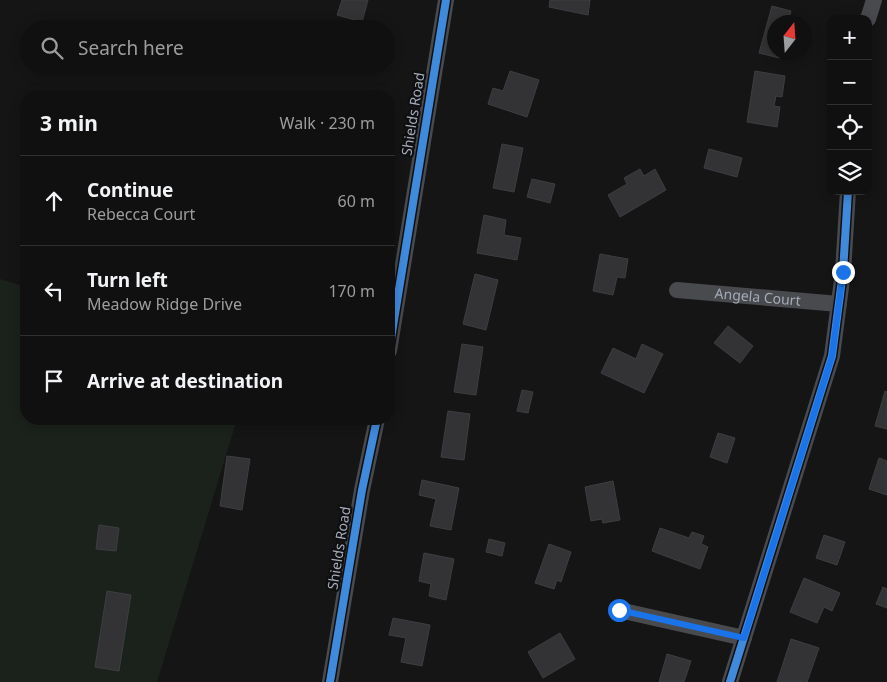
<!DOCTYPE html>
<meta charset="utf-8">
<style>
body{margin:0;font-family:"Noto Sans",sans-serif;background:#1e1e1e;color:#f1f3f6}
.controls{position:absolute;right:15px;top:15px;display:grid;overflow:hidden;border-radius:10px;box-shadow:0 2px 12px #0003}
.controls button{width:45px;height:45px;display:grid;place-items:center;padding:0;border:0;border-bottom:1px solid #303030;background:#101010;color:#f1f3f6;font:25px sans-serif}
.compass{position:absolute;left:767px;top:15px;width:45px;height:45px;border-radius:50%;background:#101010;box-shadow:0 2px 12px #0003;rotate:17deg}
.stop{position:absolute;width:15px;height:15px;margin:-11px;border:4px solid #1a73e8;border-radius:50%;background:#fff}
.stop.end{background:#1a73e8;border-color:#fff;box-shadow:0 1px 5px #0008}
.list{margin:0;padding:0;list-style:none}
h2{display:flex;justify-content:space-between;align-items:center;height:65px;margin:0;padding:0 20px;font-size:21px}
h2 small{font-size:16px;font-weight:400;color:#9c9d9f}
.list li{display:grid;grid-template-columns:32px 1fr auto;gap:15px;align-items:center;box-sizing:border-box;height:90px;padding:0 20px;border-top:1px solid #303030}
.list b{display:block;font-size:19px;white-space:nowrap}
.list p{margin:0;font-size:16px;white-space:nowrap;color:#9c9d9f}
.list em{font-size:16px;font-style:normal;color:#9c9d9f}
.icon{flex:none;width:28px;height:28px;fill:none;stroke:currentColor;stroke-width:2;stroke-linecap:round;stroke-linejoin:round}
.map{position:relative;flex:none;width:887px;height:682px;overflow:hidden}
.search{position:absolute;background:#101010;box-shadow:0 2px 12px #0003;left:20px;top:20px;width:375px;height:55px;display:flex;align-items:center;gap:12px;box-sizing:border-box;padding:0 18px;border-radius:28px;color:#9c9d9f;font-size:19px}
.panel{position:absolute;background:#101010;box-shadow:0 2px 12px #0003;left:20px;top:90px;width:375px;height:335px;border-radius:20px}
.map>svg:first-child{display:block}
.green{fill:#1b221c}
.building{fill:#333335;stroke:#3d3e42}
.lines{fill:none;stroke-linecap:round;stroke-linejoin:round}
.minor{stroke:#494a4e;stroke-width:16}
.cycleway-casing{stroke:#0f0f11;stroke-width:11}
.cycleway{stroke:#408adc;stroke-width:8}
.route{stroke:#1a73e8;stroke-width:6}
.labels{text-anchor:middle;stroke-width:4.5;stroke-linejoin:round;paint-order:stroke}
.street-label{font-size:14px;fill:#a4abb8;stroke:#0f0f11}
</style>
<div class="map">
<svg width="887" height="682" viewBox="0 0 887 682">
<rect width="100%" height="100%" fill="#151515"/>
<path class="green" d="M0 279 26 287V419H237L157 682H0Z"/>
<path class="building" d="M342 0H368L362 22 337 15Z
M550 0H590L588 15 549 7Z
M772 6 791 11 788 22H774V52H780L779 58 759 53Z
M510 71 539 80 527 117 488 104 493 88 503 91Z
M755 71 785 76 782 97 776 96 774 106 780 107 777 127 747 122Z
M502 144 523 148 514 192 493 188Z
M709 149 742 158 737 177 704 168Z
M640 169 644 176 655 169 666 190 620 217 608 195 627 184 624 178Z
M532 179 555 184 550 203 527 197Z
M484 215 506 220 504 235 521 238 517 260 477 253Z
M600 254 628 259 625 278 617 277 613 295 593 291Z
M475 274 498 280 486 330 463 324Z
M728 326 753 346 740 363 714 343Z
M462 344 483 347 476 395 454 392Z
M642 344 663 354 644 393 601 373 613 348 636 359Z
M522 390 533 392 528 413 517 411Z
M885 391 887 392V429L875 426Z
M448 411 470 414 464 460 441 457Z
M718 433 735 438 727 463 710 457Z
M227 456 250 459 242 510 220 506Z
M879 458 887 461V495L869 489Z
M422 480 459 488 451 530 430 526 436 499 419 495Z
M613 481 620 520 603 523 602 519 591 521 585 487Z
M99 525 119 528 116 551 96 549Z
M660 528 689 538 692 532 704 536 701 544 708 547 700 569 652 551Z
M824 535 845 542 837 565 816 558Z
M489 539 505 543 502 556 486 552Z
M549 544 571 552 561 582 557 580 554 589 535 583Z
M424 553 454 559 446 600 429 596 431 584 419 581Z
M804 578 840 593 832 611 824 607 817 623 790 612Z
M883 587 887 589V608L876 604Z
M107 591 131 595 119 671 95 667Z
M393 618 430 625 422 666 401 662 406 638 389 635Z
M560 633 575 659 543 678 528 652Z
M791 639 819 648 807 682H777Z
M667 654 691 661 684 682H659Z"/>
<g class="lines">
<g class="minor">
<path d="M868 19 874 0"/>
<path id="s1" d="M677 290 839 304"/>
<path d="M389 351 446 0"/>
<path d="M619 610 744 638"/>
<path d="M330 682 362 490 377 419"/>
<path d="M730 682 832 356 843 272 848 191"/>
</g>
<defs>
<path id="cycleway" d="M389 351 446 0
M330 682 362 490 377 419
M730 682 832 356 843 272 848 191"/>
</defs>
<use href="#cycleway" class="cycleway-casing"/>
<use href="#cycleway" class="cycleway"/>
</g>
<g class="lines">
<path class="route" d="M619 610 744 638 832 356 843 272"/>
</g>
<g class="labels">
<g class="street-label">
<text transform="translate(413 114) rotate(-81)" y="5">Shields Road</text>
<text dy="5" stroke="none"><textPath href="#s1" startOffset="81">Angela Court</textPath></text>
<text transform="translate(339 548) rotate(-81)" y="5">Shields Road</text>
</g>
</g>
</svg>
<div class="controls">
<button>+</button>
<button>−</button>
<button><svg class="icon" aria-label="locate" viewBox="0 0 24 24"><circle cx="12" cy="12" r="6"/><path d="M12 2v4M12 18v4M2 12h4M18 12h4"/></svg></button>
<button><svg class="icon" aria-label="layers" viewBox="0 0 24 24"><path d="M12 4l9 5-9 5-9-5zM3 14l9 5 9-5"/></svg></button>
</div>
<svg class="compass" viewBox="-18 -18 36 36"><path d="M0-13l5 13h-10z" fill="#e53935"/><path d="M0 13l5-13h-10z" fill="#9c9d9f"/></svg>
<div class="stop" style="left:619px;top:610px"></div>
<div class="stop end" style="left:843px;top:272px"></div>
<div class="search"><svg class="icon" aria-label="search" viewBox="0 0 24 24"><circle cx="10" cy="10" r="6"/><path d="M15 15l6 6"/></svg>Search here</div>
<section class="panel">
<h2>3 min<small>Walk · 230 m</small></h2>
<ul class="list">
<li><svg class="icon" aria-label="ahead" viewBox="0 0 24 24"><path d="M12 20V5M6 11l6-6 6 6"/></svg><div><b>Continue</b><p>Rebecca Court</p></div><em>60 m</em></li>
<li><svg class="icon" aria-label="left" viewBox="0 0 24 24"><path d="M17 20v-9H6M10 6l-5 5 5 5"/></svg><div><b>Turn left</b><p>Meadow Ridge Drive</p></div><em>170 m</em></li>
<li><svg class="icon" aria-label="arrive" viewBox="0 0 24 24"><path d="M6 21V4h12l-3 4 3 4H6"/></svg><div><b>Arrive at destination</b></div></li>
</ul>
</section>
</div>
